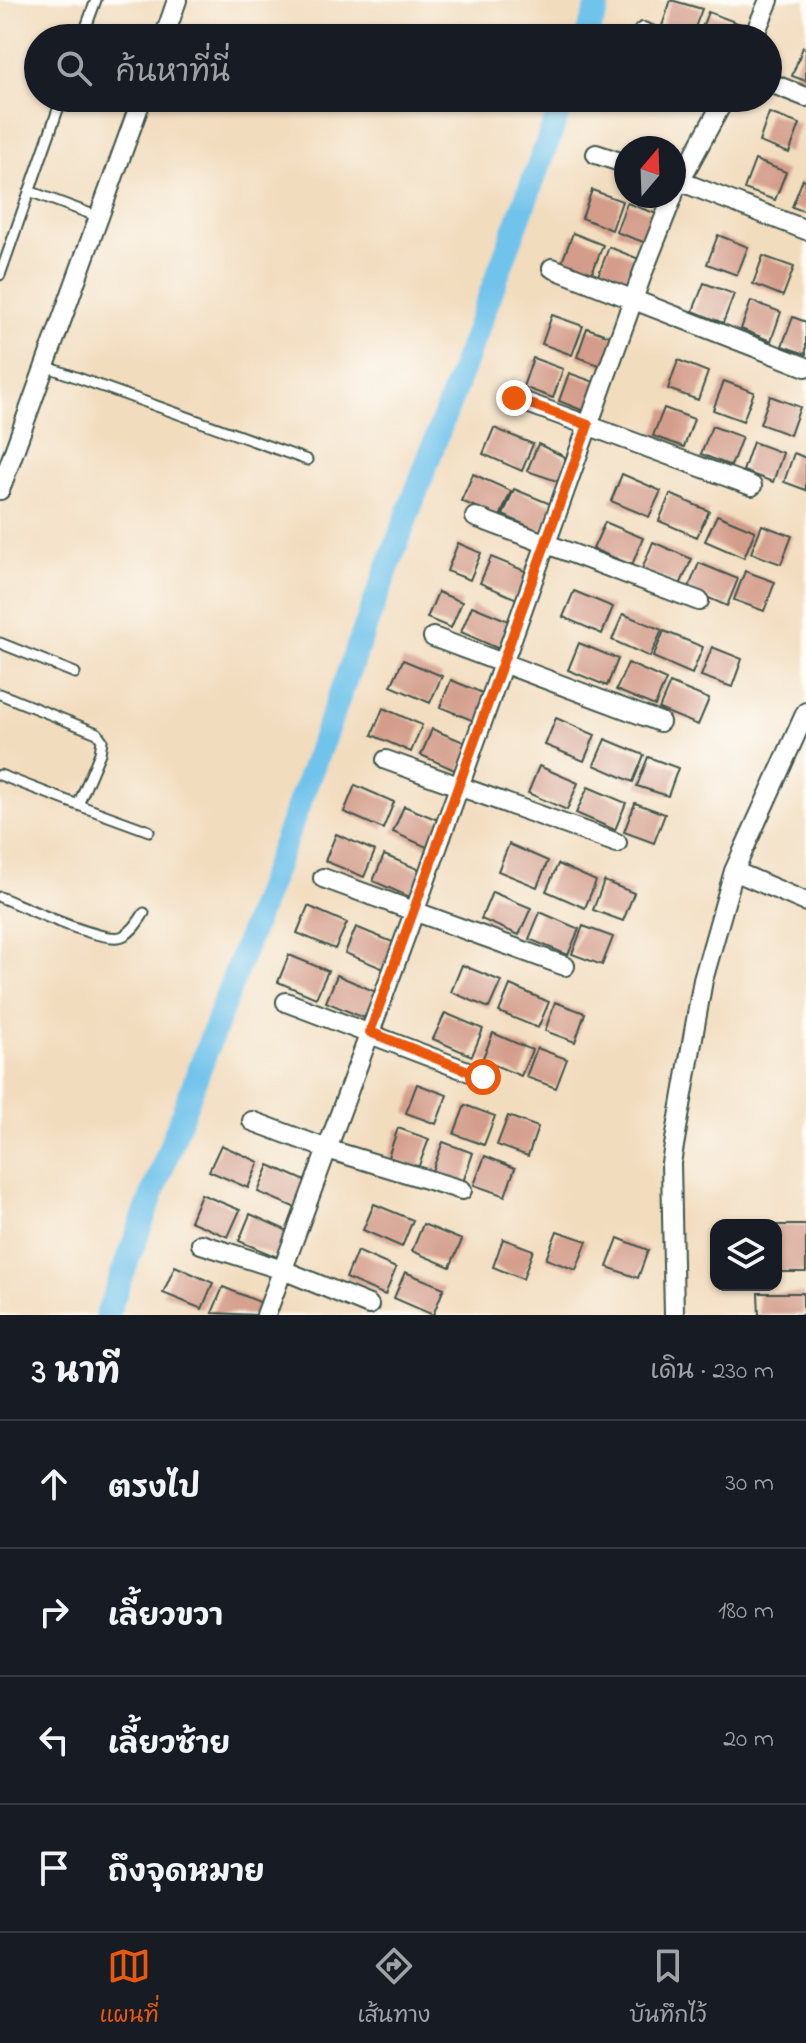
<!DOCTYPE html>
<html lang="th">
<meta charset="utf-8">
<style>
body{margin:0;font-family:"Indie Flower","Playpen Sans Thai",sans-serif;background:#20242c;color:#f1f3f6}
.controls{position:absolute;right:24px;bottom:24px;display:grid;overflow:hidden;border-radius:16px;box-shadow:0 2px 6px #0004}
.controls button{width:72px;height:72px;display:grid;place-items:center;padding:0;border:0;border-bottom:2px solid #363941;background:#171b24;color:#f1f3f6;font:40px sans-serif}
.compass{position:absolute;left:614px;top:136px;width:72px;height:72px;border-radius:50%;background:#171b24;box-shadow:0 2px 6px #0004;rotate:19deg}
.stop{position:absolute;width:24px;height:24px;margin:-18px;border:6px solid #ea580c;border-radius:50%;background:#fff}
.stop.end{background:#ea580c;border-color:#fff;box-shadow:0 2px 8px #0008}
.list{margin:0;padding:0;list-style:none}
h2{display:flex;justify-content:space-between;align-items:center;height:104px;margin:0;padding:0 32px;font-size:34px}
h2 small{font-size:26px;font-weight:400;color:#9ea1a6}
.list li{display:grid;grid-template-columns:52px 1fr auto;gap:24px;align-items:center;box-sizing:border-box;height:128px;padding:0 32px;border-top:2px solid #363941}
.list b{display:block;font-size:30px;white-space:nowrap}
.list em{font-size:26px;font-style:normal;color:#9ea1a6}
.icon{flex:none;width:44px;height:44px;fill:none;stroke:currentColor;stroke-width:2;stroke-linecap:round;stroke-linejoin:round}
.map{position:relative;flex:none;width:806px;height:1315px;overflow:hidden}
.search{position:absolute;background:#171b24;box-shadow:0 2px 6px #0004;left:24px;right:24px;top:24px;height:88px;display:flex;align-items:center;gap:20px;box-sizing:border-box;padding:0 28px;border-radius:44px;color:#9ea1a6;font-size:30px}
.sheet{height:616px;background:#171b24}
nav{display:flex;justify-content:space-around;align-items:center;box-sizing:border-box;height:112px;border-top:2px solid #363941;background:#171b24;font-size:22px;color:#9ea1a6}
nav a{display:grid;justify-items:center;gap:4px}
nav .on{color:#ea580c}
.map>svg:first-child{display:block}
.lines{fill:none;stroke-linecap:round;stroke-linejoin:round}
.canal{stroke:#6fc3eb;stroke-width:24}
.building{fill:#d49d8b}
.lane-casing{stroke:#3f5549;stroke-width:13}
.street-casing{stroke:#3f5549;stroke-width:22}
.lane{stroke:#fff;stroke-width:9}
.street{stroke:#fff;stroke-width:18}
.route{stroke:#ea580c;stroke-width:10}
</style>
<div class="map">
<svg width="806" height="1315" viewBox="0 0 806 1315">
<rect width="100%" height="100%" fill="#fdfcf7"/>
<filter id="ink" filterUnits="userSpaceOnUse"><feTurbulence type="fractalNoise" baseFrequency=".0125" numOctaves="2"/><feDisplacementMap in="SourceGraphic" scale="16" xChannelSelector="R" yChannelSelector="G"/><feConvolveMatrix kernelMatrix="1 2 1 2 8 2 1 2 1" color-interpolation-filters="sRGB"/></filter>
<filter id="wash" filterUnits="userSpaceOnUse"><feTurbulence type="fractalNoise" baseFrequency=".006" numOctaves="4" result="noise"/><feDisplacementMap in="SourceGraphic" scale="32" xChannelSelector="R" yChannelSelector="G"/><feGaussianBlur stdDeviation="1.8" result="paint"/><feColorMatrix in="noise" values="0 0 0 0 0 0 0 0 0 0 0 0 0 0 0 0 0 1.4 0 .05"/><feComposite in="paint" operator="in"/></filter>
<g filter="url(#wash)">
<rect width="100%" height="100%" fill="#f2dcbe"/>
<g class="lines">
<path class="canal" d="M586 38 600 0
M107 1315 564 98"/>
</g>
<g id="blocks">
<path class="building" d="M671 0 702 9 691 38 662 26Z
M708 12 738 23 733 38H698Z
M803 47 806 48V81L792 76Z
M769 113 800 124 789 153 759 142Z
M755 160 786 172 775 200 744 189Z
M803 179 806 180V212L792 207Z
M592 190 622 201 612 230 582 218Z
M627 203 657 214 646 243 616 232Z
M573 233 603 245 592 273 562 262Z
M718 235 748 247 737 275 707 264Z
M609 247 639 259 629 288 598 276Z
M763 256 794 267 783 296 753 284Z
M704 283 734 294 723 323 693 311Z
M751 301 781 312 771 341 741 329Z
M552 315 583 326 572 355 542 344Z
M793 317 806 322V354L782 346Z
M587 328 618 339 607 368 577 357Z
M533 358 563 369 553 398 523 387Z
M678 360 708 372 698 400 668 389Z
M569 373 600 384 589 413 559 401Z
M724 381 754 392 743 421 713 410Z
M770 396 800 407 790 435 760 424Z
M664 408 694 419 684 447 653 436Z
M712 426 742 437 731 466 701 454Z
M494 428 533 444 522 471 483 454Z
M753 442 783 453 773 482 743 471Z
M538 444 565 457V470L560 482 527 471Z
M794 453 806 458V490L784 482Z
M473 474 511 491 500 517 461 501Z
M622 474 661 491 649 517 611 501Z
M514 489 553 505 541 532 503 515Z
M670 494 709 511 697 537 659 521Z
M717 515 755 531 744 558 705 541Z
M605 522 643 538 632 565 593 549Z
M762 525 792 536 781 564 751 553Z
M653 542 692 559 680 585 642 569Z
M458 543 481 553 470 580 447 571Z
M491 557 530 573 519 600 480 583Z
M699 563 738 579 727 606 688 589Z
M745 571 775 582 764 611 734 600Z
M574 591 613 607 602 634 563 617Z
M438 592 462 602 451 628 427 618Z
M472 606 511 622 499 649 461 632Z
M623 614 662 630 650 657 612 640Z
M664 631 703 647 692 674 653 657Z
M579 643 618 659 607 686 568 670Z
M712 647 742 659 732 687 701 676Z
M403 660 442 676 430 703 391 686Z
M628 663 666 680 655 706 616 690Z
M451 680 490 696 479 723 440 707Z
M670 683 709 699 698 725 659 709Z
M383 708 422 725 411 752 372 735Z
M556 718 595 735 584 761 545 745Z
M432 729 471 745 459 772 421 755Z
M605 739 644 755 633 782 594 765Z
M648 757 678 768 668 796 637 786Z
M539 766 578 783 567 810 528 793Z
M355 785 394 802 383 829 344 812Z
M588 787 626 803 615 830 576 813Z
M635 803 665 814 654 843 624 832Z
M404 806 443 822 431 849 393 832Z
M336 834 375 851 364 877 325 861Z
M509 844 548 861 537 887 498 871Z
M384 855 423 871 412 898 373 881Z
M558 864 596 881 585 908 546 891Z
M604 881 634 893 623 921 593 910Z
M492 892 531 908 519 935 481 919Z
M308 906 347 923 335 949 297 933Z
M540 912 579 929 568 955 529 939Z
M583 926 613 937 602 965 572 954Z
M356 927 395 943 384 969 345 953Z
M289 955 328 971 316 998 278 982Z
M462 965 501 981 489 1008 451 992Z
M337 975 376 992 364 1018 326 1002Z
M510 985 549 1002 538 1028 499 1012Z
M555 1002 585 1013 575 1042 545 1031Z
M445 1013 483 1029 472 1056 433 1039Z
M493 1033 532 1050 521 1076 482 1060Z
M537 1048 567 1059 556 1088 526 1077Z
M417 1084 447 1095 436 1124 406 1113Z
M465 1105 495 1116 484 1145 454 1134Z
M508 1116 538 1127 528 1156 497 1145Z
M398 1128 429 1139 418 1168 388 1157Z
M443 1142 473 1153 463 1182 432 1171Z
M221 1145 259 1162 248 1188 209 1171Z
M485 1156 515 1168 505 1196 474 1185Z
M269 1165 308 1182 296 1208 258 1192Z
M201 1194 240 1210 228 1237 190 1221Z
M374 1204 413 1220 402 1247 363 1230Z
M250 1214 288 1231 277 1257 239 1241Z
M423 1224 462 1240 450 1267 412 1251Z
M776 1225H806V1272H776Z
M557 1231 587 1241 576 1270 546 1259Z
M618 1238 648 1250 638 1278 607 1267Z
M503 1239 533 1250 523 1279 493 1267Z
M357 1251 396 1268 385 1295 346 1278Z
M175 1266 213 1283 202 1309 163 1293Z
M405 1272 444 1288 433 1315 394 1298Z
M223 1287 262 1303 257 1315 212 1313Z
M758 1293H803V1315H759Z"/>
</g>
</g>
<g filter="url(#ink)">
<use href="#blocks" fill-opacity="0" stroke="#3f5549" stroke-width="2"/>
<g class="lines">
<defs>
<path id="lane" d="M82 38 96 0
M29 191 99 217
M0 275 62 98
M45 366 307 460
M0 643 75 673
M0 694 97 733 102 740 100 753 78 805 0 775
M78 805 149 831
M0 897C23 906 104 945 123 936 133 931 138 922 144 913"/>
<path id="street" d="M643 32 658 38
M164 38 177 0
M753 38 769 0
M768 82 806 97
M596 154 626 164
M674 179 806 230
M675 190 725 98
M552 268 806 367
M514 398 752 486
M0 490 142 98
M475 517 699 601
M433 637 660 722
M386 760 617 843
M734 871 806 902
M323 878 565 966
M286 1002 483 1077
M252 1121 327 1149 462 1190
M201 1244 283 1270 369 1305
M266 1315 415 910 643 272 673 196
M674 1315 671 1163 703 980 734 871 806 712"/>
</defs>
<use href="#lane" class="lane-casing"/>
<use href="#street" class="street-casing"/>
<use href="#lane" class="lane"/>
<use href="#street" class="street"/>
</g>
</g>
<g class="lines" filter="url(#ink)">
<path class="route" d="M483 1077 370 1032 588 425 514 398"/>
</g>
</svg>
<div class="controls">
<button><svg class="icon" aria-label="layers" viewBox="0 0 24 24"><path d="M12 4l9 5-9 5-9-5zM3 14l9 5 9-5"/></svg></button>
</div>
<svg class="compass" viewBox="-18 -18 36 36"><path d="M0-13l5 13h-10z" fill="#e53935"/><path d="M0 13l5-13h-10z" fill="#9ea1a6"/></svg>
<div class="stop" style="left:483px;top:1077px"></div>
<div class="stop end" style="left:514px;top:398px"></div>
<div class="search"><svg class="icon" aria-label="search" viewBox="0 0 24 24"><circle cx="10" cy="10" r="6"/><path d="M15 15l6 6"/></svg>ค้นหาที่นี่</div>
</div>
<section class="sheet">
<h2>3 นาที<small>เดิน · 230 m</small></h2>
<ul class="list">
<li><svg class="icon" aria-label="ahead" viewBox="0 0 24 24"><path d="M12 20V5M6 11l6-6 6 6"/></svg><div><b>ตรงไป</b></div><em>30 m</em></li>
<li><svg class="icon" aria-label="right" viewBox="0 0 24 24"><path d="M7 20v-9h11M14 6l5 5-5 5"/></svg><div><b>เลี้ยวขวา</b></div><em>180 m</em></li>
<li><svg class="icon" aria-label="left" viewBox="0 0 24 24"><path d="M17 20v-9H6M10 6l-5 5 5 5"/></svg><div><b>เลี้ยวซ้าย</b></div><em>20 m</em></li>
<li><svg class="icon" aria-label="arrive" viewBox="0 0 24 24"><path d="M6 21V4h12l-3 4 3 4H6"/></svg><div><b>ถึงจุดหมาย</b></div></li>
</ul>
</section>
<nav>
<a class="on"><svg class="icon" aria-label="map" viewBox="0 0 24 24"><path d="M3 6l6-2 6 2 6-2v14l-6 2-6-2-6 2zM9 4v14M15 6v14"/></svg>แผนที่</a>
<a><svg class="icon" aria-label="directions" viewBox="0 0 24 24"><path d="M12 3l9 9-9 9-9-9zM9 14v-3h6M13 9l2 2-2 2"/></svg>เส้นทาง</a>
<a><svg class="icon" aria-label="saved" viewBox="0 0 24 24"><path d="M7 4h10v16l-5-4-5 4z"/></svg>บันทึกไว้</a>
</nav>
